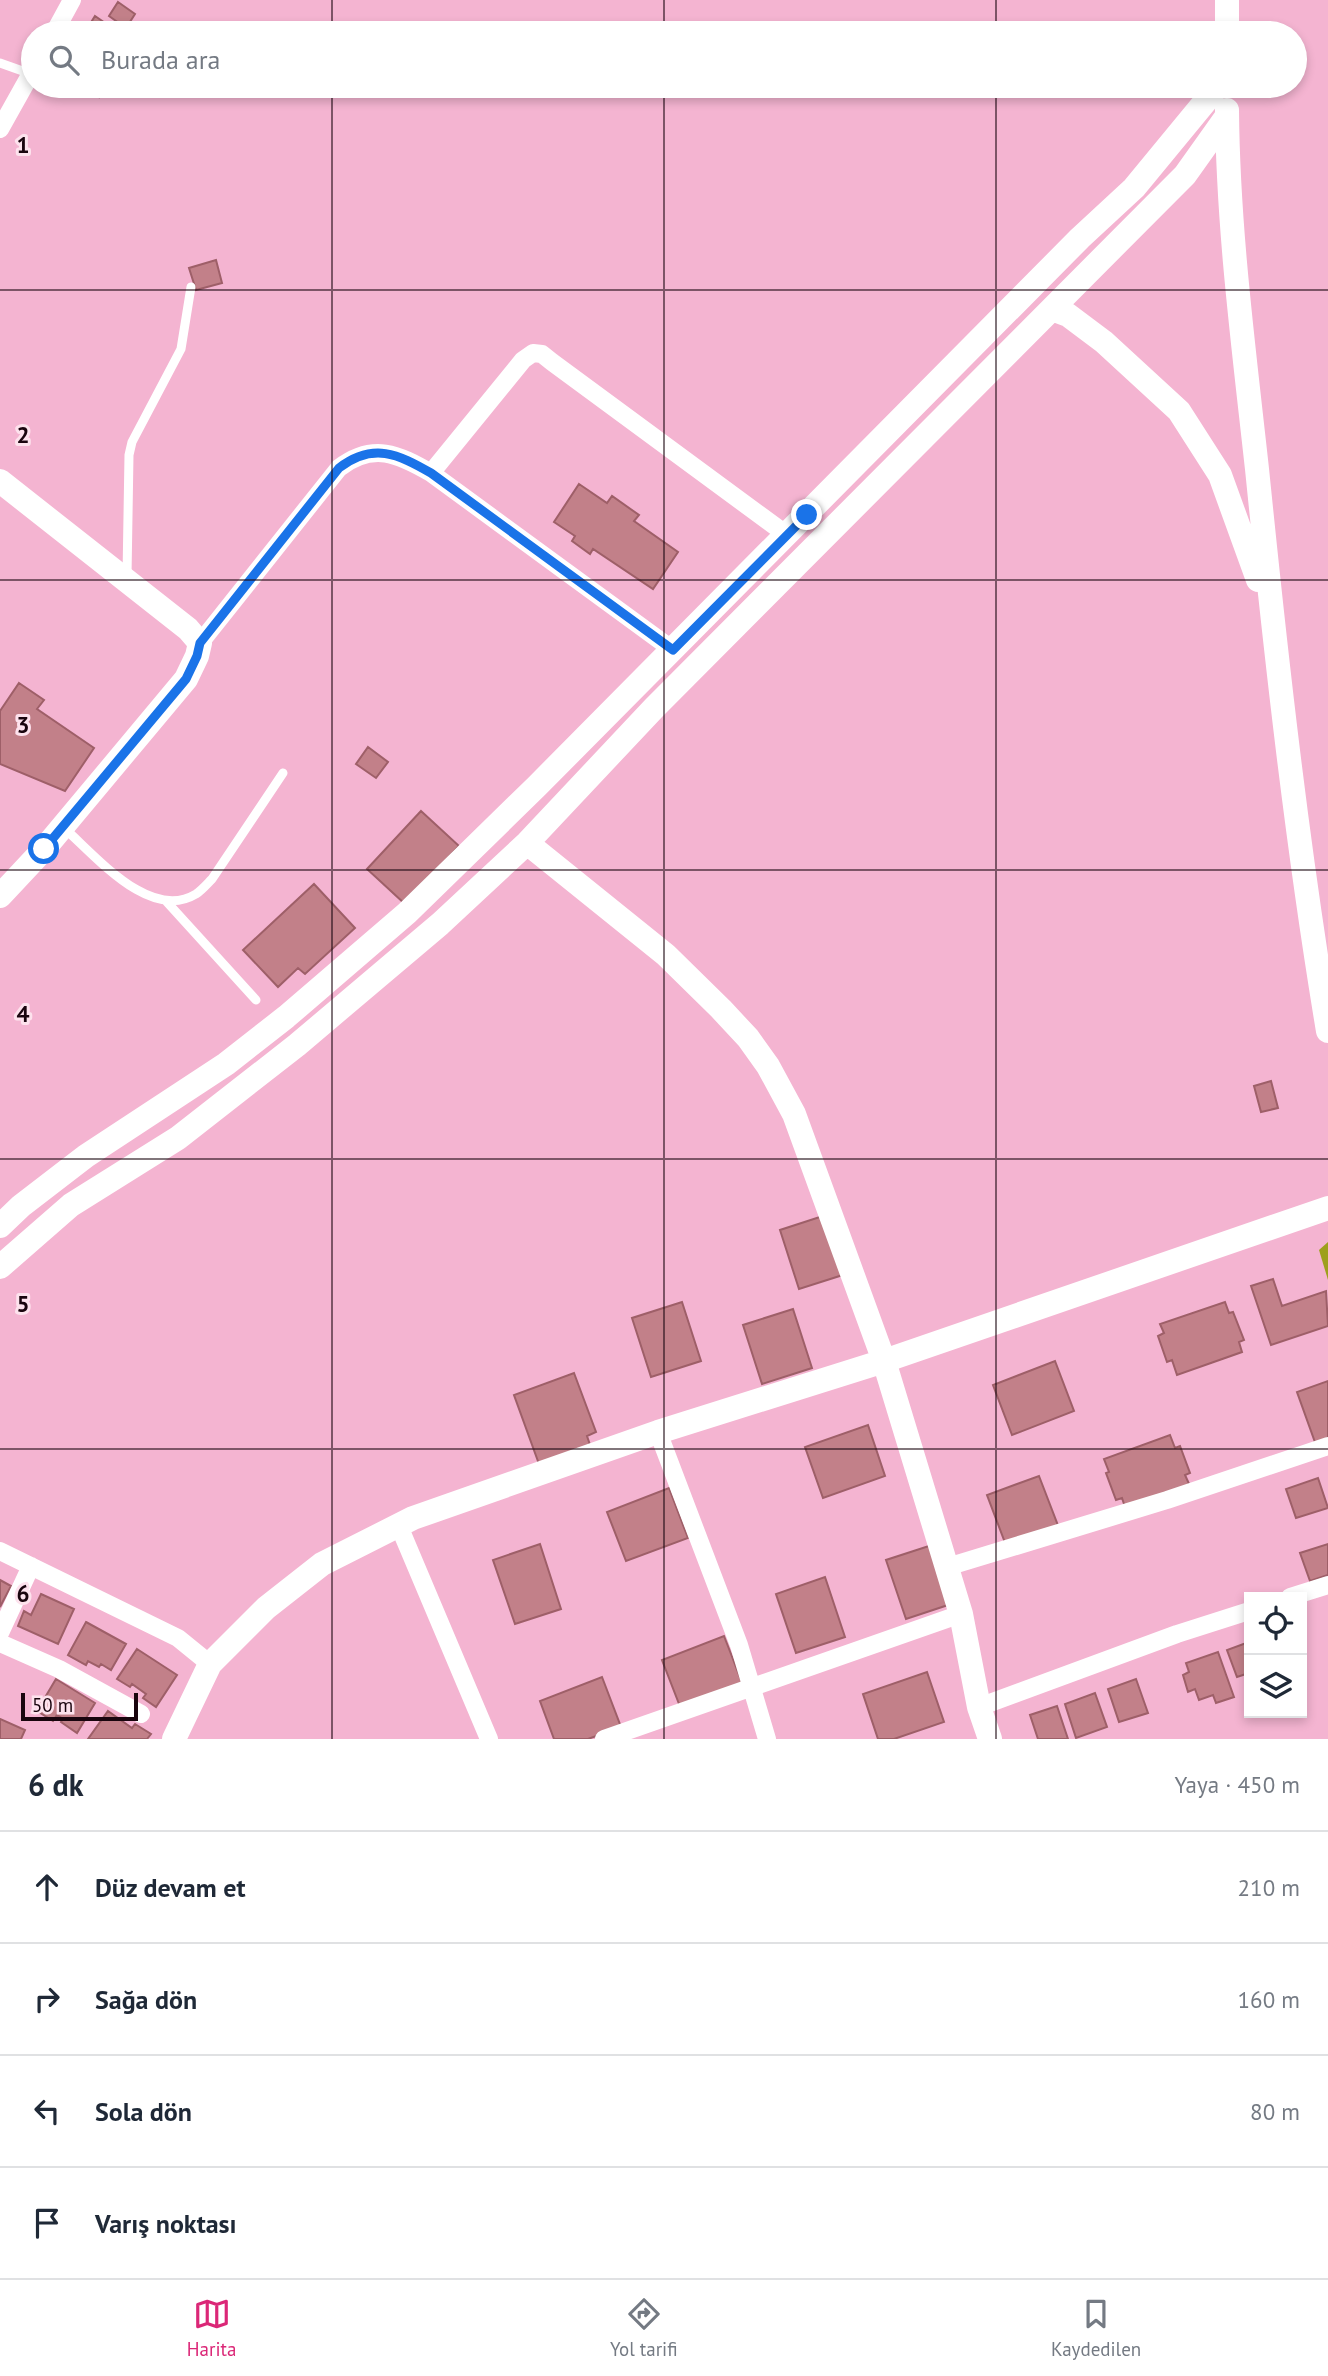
<!DOCTYPE html>
<html lang="tr">
<meta charset="utf-8">
<style>
body{margin:0;font-family:"PT Sans",sans-serif;background:#f2f2f3;color:#1f2937}
.controls{position:absolute;right:21px;bottom:21px;display:grid;overflow:hidden;border-radius:0px;box-shadow:0 4px 10px #0003}
.controls button{width:63px;height:63px;display:grid;place-items:center;padding:0;border:0;border-bottom:2px solid #e0e1e3;background:#fff;color:#1f2937;font:35px sans-serif}
.scale{position:absolute;left:21px;bottom:18px;width:117px;box-sizing:border-box;padding-left:7px;border:4px solid #19050e;border-top:0;font-size:19px;line-height:24px;white-space:nowrap;color:#19050e;-webkit-text-stroke:5px #fde2ed;paint-order:stroke}
.stop{position:absolute;width:21px;height:21px;margin:-16px;border:5px solid #1a73e8;border-radius:50%;background:#fff}
.stop.end{background:#1a73e8;border-color:#fff;box-shadow:0 2px 7px #0008}
.list{margin:0;padding:0;list-style:none}
h2{display:flex;justify-content:space-between;align-items:center;height:91px;margin:0;padding:0 28px;font-size:30px}
h2 small{font-size:23px;font-weight:400;color:#747a83}
.list li{display:grid;grid-template-columns:46px 1fr auto;gap:21px;align-items:center;box-sizing:border-box;height:112px;padding:0 28px;border-top:2px solid #e0e1e3}
.list b{display:block;font-size:26px;white-space:nowrap}
.list em{font-size:23px;font-style:normal;color:#747a83}
.icon{flex:none;width:38px;height:38px;fill:none;stroke:currentColor;stroke-width:2;stroke-linecap:round;stroke-linejoin:round}
.map{position:relative;flex:none;width:1328px;height:1739px;overflow:hidden}
.search{position:absolute;background:#fff;box-shadow:0 4px 10px #0003;left:21px;right:21px;top:21px;height:77px;display:flex;align-items:center;gap:18px;box-sizing:border-box;padding:0 24px;border-radius:38px;color:#747a83;font-size:26px}
.sheet{height:539px;background:#fff}
nav{display:flex;justify-content:space-around;align-items:center;box-sizing:border-box;height:98px;border-top:2px solid #e0e1e3;background:#fff;font-size:19px;color:#747a83}
nav a{display:grid;justify-items:center;gap:4px}
nav .on{color:#db2777}
.map>svg:first-child{display:block}
.green{fill:#9ea01c}
.building{fill:#c28089;stroke:#9e5f68;stroke-width:2}
.lines{fill:none;stroke-linecap:round;stroke-linejoin:round}
.lane{stroke:#fff;stroke-width:9}
.street{stroke:#fff;stroke-width:18}
.secondary{stroke:#fff;stroke-width:24}
.route{stroke:#1a73e8;stroke-width:9}
.grid{fill:none;stroke:#19050e;stroke-width:2;stroke-opacity:0.55}
.grid-label{font-size:23px;text-anchor:middle;font-weight:bold;fill:#19050e;stroke:#fde2ed;stroke-width:6;stroke-linejoin:round;paint-order:stroke}
</style>
<div class="map">
<svg width="1328" height="1739" viewBox="0 0 1328 1739">
<rect width="100%" height="100%" fill="#f4b4d1"/>
<path class="green" d="M1328 1242V1280L1319 1250Z"/>
<path class="building" d="M118 2 135 14 126 28 109 16Z
M95 16 118 32 117 33H103L90 24Z
M81 86H105L99 97Z
M216 260 222 283 196 290 189 268Z
M579 484 607 503 612 496 639 515 634 521 678 552 653 589 593 549 590 554 572 541 575 536 554 522Z
M19 683 44 700 37 709 94 748 65 791 0 764V711Z
M368 747 388 762 376 778 356 764Z
M421 811 459 846 405 904 367 869Z
M314 884 355 928 305 974 298 968 278 987 243 950Z
M1271 1081 1278 1108 1261 1112 1254 1086Z
M829 1214 849 1273 799 1289 780 1230Z
M1273 1279 1282 1306 1326 1291 1328 1326 1271 1345 1251 1286Z
M682 1302 701 1361 651 1377 632 1318Z
M1225 1302 1229 1313 1233 1312 1244 1340 1239 1342 1242 1352 1177 1375 1172 1360 1167 1362 1158 1336 1164 1333 1160 1324Z
M793 1309 812 1368 762 1384 743 1325Z
M1055 1361 1074 1411 1012 1435 993 1385Z
M574 1373 596 1432 587 1436 590 1445 539 1464 514 1395Z
M1328 1381V1441L1316 1445 1297 1392Z
M868 1425 885 1476 823 1498 805 1447Z
M1170 1435 1175 1448 1180 1446 1190 1473 1185 1475 1190 1486 1126 1510 1122 1498 1116 1500 1106 1473 1109 1472 1104 1459Z
M1039 1476 1059 1528 1007 1548 987 1495Z
M1318 1478 1328 1508 1296 1518 1286 1489Z
M669 1488 688 1538 626 1561 607 1512Z
M540 1544 561 1609 515 1624 493 1560Z
M935 1544 954 1603 906 1619 886 1560Z
M1328 1544V1575L1310 1581 1300 1553Z
M825 1577 845 1637 796 1653 776 1594Z
M0 1580 11 1586 0 1607Z
M41 1594 74 1609 58 1644 18 1626 24 1611 31 1615Z
M86 1622 126 1644 111 1670 101 1664 99 1667 88 1661 86 1665 68 1655Z
M724 1636 743 1685 681 1709 662 1660Z
M1249 1642V1673L1237 1677 1227 1650Z
M137 1649 177 1675 156 1707 143 1698 146 1694 132 1684 130 1687 117 1679Z
M1218 1652 1234 1697 1216 1703 1213 1695 1199 1700 1195 1689 1188 1692 1183 1675 1189 1672 1186 1663Z
M927 1672 944 1722 894 1739H878L863 1694Z
M602 1677 621 1727 588 1739H554L540 1701Z
M56 1679 95 1703 77 1733 61 1722 63 1719 57 1715 53 1721 37 1711Z
M1136 1679 1148 1713 1119 1722 1108 1689Z
M1095 1693 1107 1727 1076 1738 1065 1704Z
M1057 1706 1068 1739H1038L1030 1715Z
M108 1711 132 1728 135 1724 151 1734 147 1739H88Z
M0 1719 25 1730 21 1739H0Z"/>
<g class="lines">
<path class="lane" d="M0 63 31 74
M127 576 129 455 132 442 181 349 191 287
M64 828C96 856 150 922 196 894 202 890 207 884 212 879L283 773
M166 901 256 1000"/>
<path class="street" d="M54 33 72 0
M0 129 33 70
M431 473 523 360 533 353 542 354 552 362 787 535
M200 643 339 468C373 442 398 454 431 473L673 650
M658 1432 739 1645 767 1739
M399 1526 489 1739
M0 1551 178 1638 210 1664
M947 1567 1167 1500 1328 1446
M1290 1597 1328 1585
M0 1633 31 1566
M0 1643 59 1669 141 1714
M979 1707 1177 1634 1249 1611
M604 1739 961 1614"/>
<path class="secondary" d="M1227 33V0
M1227 110C1228 230 1244 350 1257 469 1276 657 1297 845 1328 1031
M1052 309 1068 315 1104 342 1179 411 1220 475 1258 580
M0 481 188 629 200 643 197 656 186 679 44 849 0 896
M527 843 666 955 721 1009 748 1038 768 1066 794 1114 884 1361 961 1614 979 1707 990 1739
M0 1226 21 1206 86 1156 226 1064 286 1017 407 913 537 786 1080 238 1134 188 1218 86
M0 1267 71 1205 178 1138 297 1045 440 924 527 843 654 708 1185 175 1227 116
M174 1739 210 1664 266 1608 322 1564 413 1518 658 1432 884 1361 1328 1208"/>
</g>
<g class="lines">
<path class="route" d="M44 849 186 679 197 656 200 643 339 468C373 442 398 454 431 473L673 650 807 515"/>
</g>
<path class="grid" d="M332 0V33M664 0V33M996 0V33M332 86V1739M664 86V1739M996 86V1739M0 290H1328M0 580H1328M0 870H1328M0 1159H1328M0 1449H1328"/>
<g class="grid-label">
<text x="23" y="153">1</text>
<text x="23" y="443">2</text>
<text x="23" y="733">3</text>
<text x="23" y="1022">4</text>
<text x="23" y="1312">5</text>
<text x="23" y="1602">6</text>
</g>
</svg>
<div class="controls">
<button><svg class="icon" aria-label="locate" viewBox="0 0 24 24"><circle cx="12" cy="12" r="6"/><path d="M12 2v4M12 18v4M2 12h4M18 12h4"/></svg></button>
<button><svg class="icon" aria-label="layers" viewBox="0 0 24 24"><path d="M12 4l9 5-9 5-9-5zM3 14l9 5 9-5"/></svg></button>
</div>
<div class="scale">50 m</div>
<div class="stop" style="left:44px;top:849px"></div>
<div class="stop end" style="left:807px;top:515px"></div>
<div class="search"><svg class="icon" aria-label="search" viewBox="0 0 24 24"><circle cx="10" cy="10" r="6"/><path d="M15 15l6 6"/></svg>Burada ara</div>
</div>
<section class="sheet">
<h2>6 dk<small>Yaya · 450 m</small></h2>
<ul class="list">
<li><svg class="icon" aria-label="ahead" viewBox="0 0 24 24"><path d="M12 20V5M6 11l6-6 6 6"/></svg><div><b>Düz devam et</b></div><em>210 m</em></li>
<li><svg class="icon" aria-label="right" viewBox="0 0 24 24"><path d="M7 20v-9h11M14 6l5 5-5 5"/></svg><div><b>Sağa dön</b></div><em>160 m</em></li>
<li><svg class="icon" aria-label="left" viewBox="0 0 24 24"><path d="M17 20v-9H6M10 6l-5 5 5 5"/></svg><div><b>Sola dön</b></div><em>80 m</em></li>
<li><svg class="icon" aria-label="arrive" viewBox="0 0 24 24"><path d="M6 21V4h12l-3 4 3 4H6"/></svg><div><b>Varış noktası</b></div></li>
</ul>
</section>
<nav>
<a class="on"><svg class="icon" aria-label="map" viewBox="0 0 24 24"><path d="M3 6l6-2 6 2 6-2v14l-6 2-6-2-6 2zM9 4v14M15 6v14"/></svg>Harita</a>
<a><svg class="icon" aria-label="directions" viewBox="0 0 24 24"><path d="M12 3l9 9-9 9-9-9zM9 14v-3h6M13 9l2 2-2 2"/></svg>Yol tarifi</a>
<a><svg class="icon" aria-label="saved" viewBox="0 0 24 24"><path d="M7 4h10v16l-5-4-5 4z"/></svg>Kaydedilen</a>
</nav>
